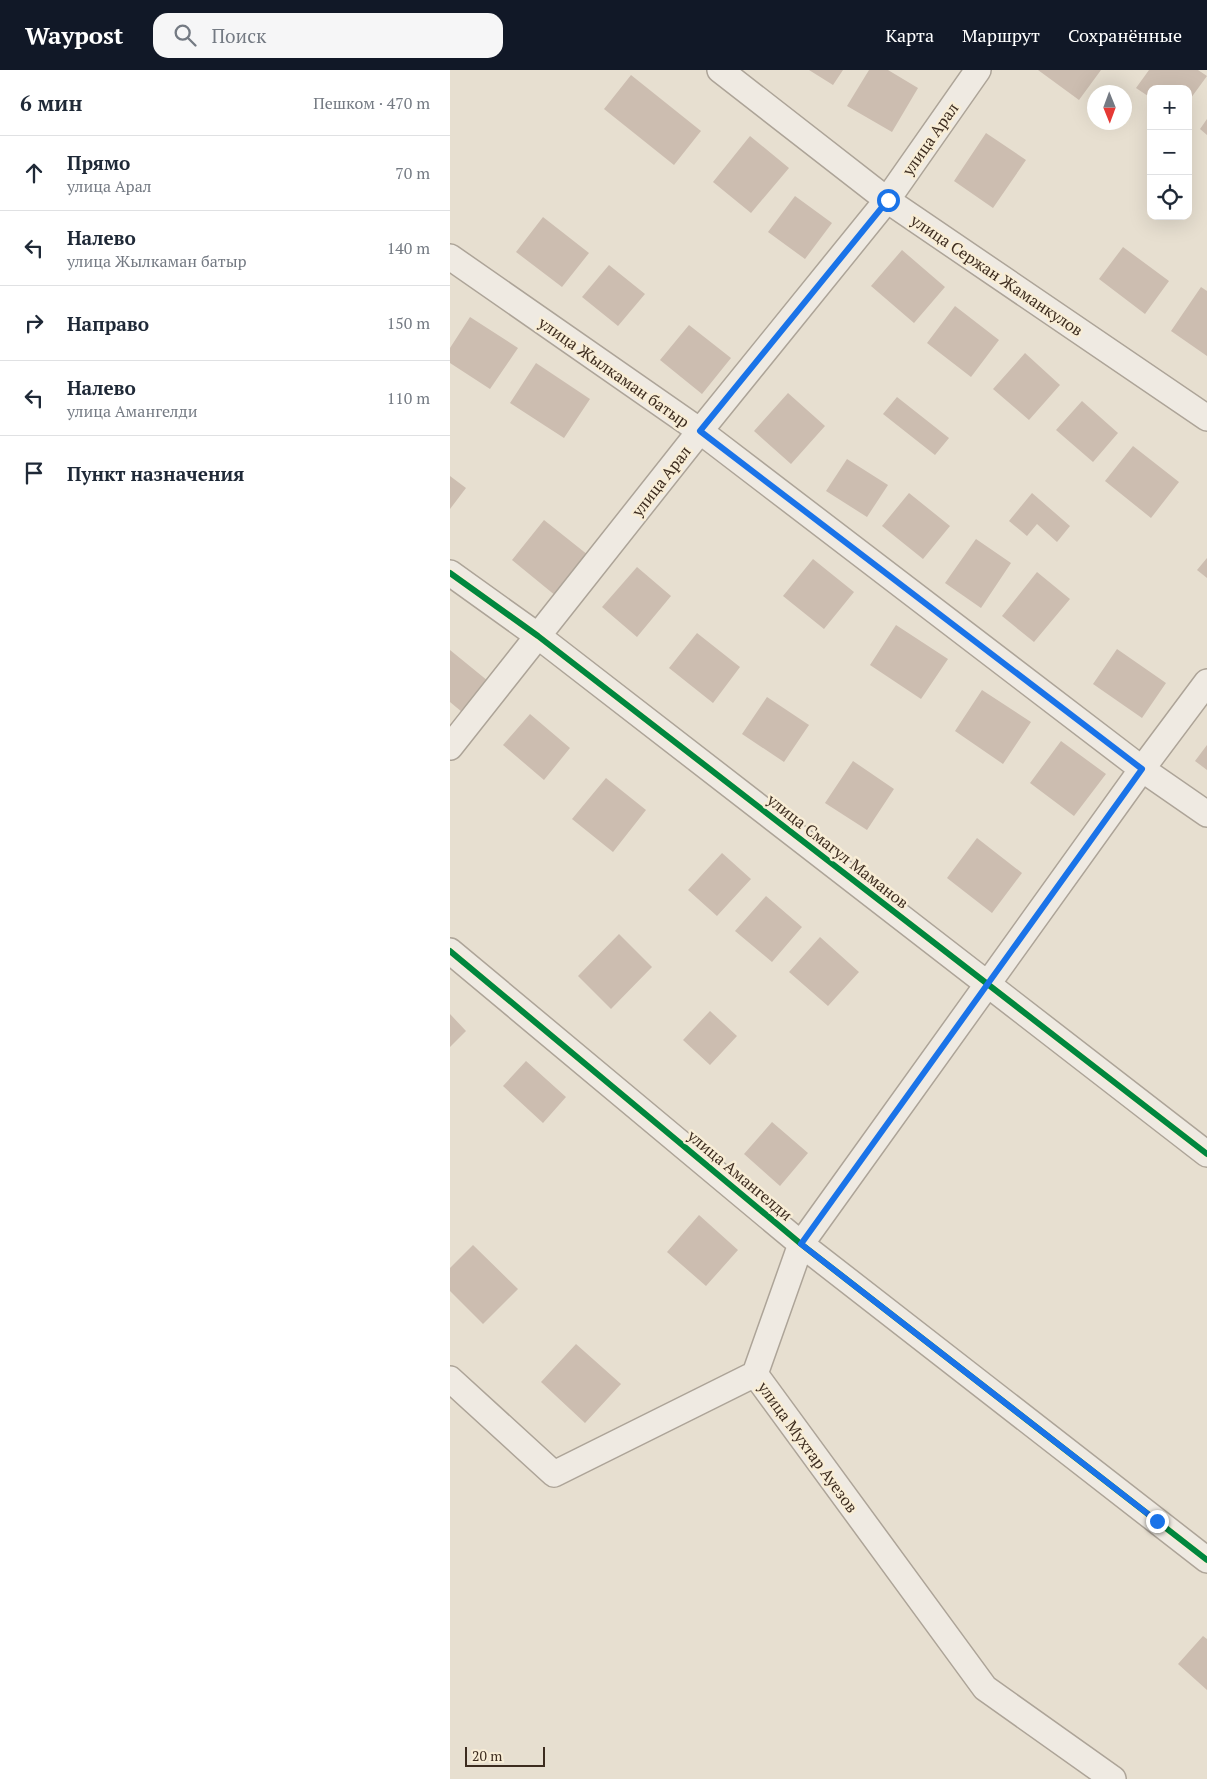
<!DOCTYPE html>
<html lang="ru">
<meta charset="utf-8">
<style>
body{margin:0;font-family:"PT Serif",serif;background:#f6f6f7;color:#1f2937}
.controls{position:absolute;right:15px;top:15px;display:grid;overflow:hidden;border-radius:10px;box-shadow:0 5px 20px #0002}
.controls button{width:45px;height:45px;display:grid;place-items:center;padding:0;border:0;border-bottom:1px solid #e0e1e3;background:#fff;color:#1f2937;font:25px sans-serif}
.compass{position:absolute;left:637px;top:15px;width:45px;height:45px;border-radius:50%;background:#fff;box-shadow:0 5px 20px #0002;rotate:179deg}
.scale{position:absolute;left:15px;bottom:12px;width:80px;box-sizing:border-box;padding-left:5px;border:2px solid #3d2c1f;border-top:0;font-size:14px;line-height:18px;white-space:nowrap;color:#3d2c1f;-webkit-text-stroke:4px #f8edd6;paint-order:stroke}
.stop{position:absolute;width:15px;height:15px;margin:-11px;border:4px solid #1a73e8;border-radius:50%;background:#fff}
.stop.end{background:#1a73e8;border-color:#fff;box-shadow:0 1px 5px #0008}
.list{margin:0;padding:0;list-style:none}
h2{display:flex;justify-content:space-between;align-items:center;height:65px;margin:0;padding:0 20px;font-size:21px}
h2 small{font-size:16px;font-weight:400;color:#747a83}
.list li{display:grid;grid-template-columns:32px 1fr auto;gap:15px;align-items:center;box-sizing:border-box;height:75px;padding:0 20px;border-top:1px solid #e0e1e3}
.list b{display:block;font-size:19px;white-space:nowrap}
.list p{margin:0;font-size:16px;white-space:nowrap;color:#747a83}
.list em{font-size:16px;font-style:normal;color:#747a83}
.icon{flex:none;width:28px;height:28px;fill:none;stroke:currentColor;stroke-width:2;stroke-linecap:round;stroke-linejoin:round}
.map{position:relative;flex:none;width:757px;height:1709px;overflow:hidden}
header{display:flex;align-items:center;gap:30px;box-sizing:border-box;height:70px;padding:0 25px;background:#111827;color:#fff}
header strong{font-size:24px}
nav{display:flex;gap:28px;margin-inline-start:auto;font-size:18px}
.search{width:350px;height:45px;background:#f6f6f7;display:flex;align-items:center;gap:12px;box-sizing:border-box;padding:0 18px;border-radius:15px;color:#747a83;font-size:19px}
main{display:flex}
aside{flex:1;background:#fff}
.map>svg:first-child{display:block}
.building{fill:#ccbdb0}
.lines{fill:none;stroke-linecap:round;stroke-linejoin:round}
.street-casing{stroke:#ada498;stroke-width:28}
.street{stroke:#efeae2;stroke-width:25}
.cycleway-casing{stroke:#f8edd6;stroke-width:9}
.cycleway{stroke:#00873e;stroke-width:6}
.route{stroke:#1a73e8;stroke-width:6}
.labels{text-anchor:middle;stroke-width:5;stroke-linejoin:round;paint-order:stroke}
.street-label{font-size:16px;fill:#3d2c1f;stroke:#f8edd6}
</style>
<header>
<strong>Waypost</strong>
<div class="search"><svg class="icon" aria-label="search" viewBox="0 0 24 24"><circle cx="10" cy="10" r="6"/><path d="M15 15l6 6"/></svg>Поиск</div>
<nav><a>Карта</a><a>Маршрут</a><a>Сохранённые</a></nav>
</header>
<main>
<aside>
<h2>6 мин<small>Пешком · 470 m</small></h2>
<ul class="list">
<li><svg class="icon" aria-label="ahead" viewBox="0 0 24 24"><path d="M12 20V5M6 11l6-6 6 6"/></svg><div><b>Прямо</b><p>улица Арал</p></div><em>70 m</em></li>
<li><svg class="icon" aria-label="left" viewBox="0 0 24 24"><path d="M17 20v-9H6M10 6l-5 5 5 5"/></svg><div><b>Налево</b><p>улица Жылкаман батыр</p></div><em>140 m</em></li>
<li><svg class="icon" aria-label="right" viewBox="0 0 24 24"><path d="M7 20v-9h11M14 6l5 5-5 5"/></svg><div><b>Направо</b></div><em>150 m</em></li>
<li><svg class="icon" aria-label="left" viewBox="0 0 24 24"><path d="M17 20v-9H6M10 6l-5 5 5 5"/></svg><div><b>Налево</b><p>улица Амангелди</p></div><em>110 m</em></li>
<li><svg class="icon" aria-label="arrive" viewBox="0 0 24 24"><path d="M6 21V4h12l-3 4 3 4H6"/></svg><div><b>Пункт назначения</b></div></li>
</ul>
</aside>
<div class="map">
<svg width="757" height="1709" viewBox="0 0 757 1709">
<rect width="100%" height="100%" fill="#e7dfd0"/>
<path class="building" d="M359 0H393L383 15Z
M419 0H438L468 18 442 62 397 36Z
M588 0H651L629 30Z
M699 0H748L757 6 738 32V19H701V28L686 18Z
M181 5 251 61 224 95 154 39Z
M757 49V65L750 59Z
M536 63 576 90 543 138 504 111Z
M300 66 339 98 301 143 263 112Z
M345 126 382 153 355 189 318 162Z
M93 147 139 183 112 217 66 182Z
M673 177 719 211 695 244 649 209Z
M452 180 495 217 464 253 421 216Z
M159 195 195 224 168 256 132 227Z
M751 217 757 221V286L721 261Z
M505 236 549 270 521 307 477 273Z
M20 247 68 278 40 319 0 293V278Z
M239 255 281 288 252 324 210 290Z
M575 283 610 315 579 350 543 319Z
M86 293 140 329 114 368 60 333Z
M338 323 375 356 341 394 304 361Z
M447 327 499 368 485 385 433 344Z
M632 331 668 363 643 392 606 360Z
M683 376 729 412 701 448 655 411Z
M397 389 438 415 417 447 376 421Z
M0 406 16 418 0 439Z
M459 423 500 456 473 489 432 456Z
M582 423 620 456 607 472 587 454 577 466 559 451Z
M94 450 138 485 106 526 62 490Z
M526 469 561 493 531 538 495 513Z
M757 488V508L747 500Z
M363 489 404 522 374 559 333 526Z
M187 497 221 526 187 567 152 537Z
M587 502 620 529 584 572 552 546Z
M446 555 498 589 471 629 420 595Z
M247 563 290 597 263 633 219 598Z
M667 579 716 613 692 648 643 614Z
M0 580 38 611 12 642 0 632Z
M532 620 581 652 553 694 505 661Z
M317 627 359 655 334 692 292 664Z
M80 644 120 678 94 710 53 675Z
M611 671 656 704 624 746 580 713Z
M757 675V700L745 691Z
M403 691 444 719 417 760 375 733Z
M156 708 196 740 163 782 122 749Z
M527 768 572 803 542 843 497 808Z
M272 783 301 809 267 846 238 820Z
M316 826 352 857 322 892 285 861Z
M169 864 202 897 161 939 128 906Z
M370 867 409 902 378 936 339 902Z
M260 941 287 966 260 995 233 970Z
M0 944 16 961 0 977Z
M76 991 116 1027 93 1053 53 1016Z
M322 1052 358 1083 330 1116 294 1084Z
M249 1145 288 1180 256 1216 217 1182Z
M23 1175 68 1219 33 1254 0 1221V1198Z
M126 1274 171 1314 135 1353 91 1312Z
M753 1566 757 1569V1620L728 1594Z"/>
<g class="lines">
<defs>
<path id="street" d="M270 0 437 130 757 348
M0 187 250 361 692 699 757 744
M0 503 88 566 757 1084
M0 677 250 361 437 130 528 0
M0 881 351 1174 757 1490
M305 1304 351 1174 692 699 757 612
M305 1304 535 1618 663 1709
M0 1309 104 1404 305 1304"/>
</defs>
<use href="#street" class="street-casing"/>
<use href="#street" class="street"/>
<defs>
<path id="cycleway" d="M0 503 88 566 757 1084
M0 881 351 1174 757 1490"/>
</defs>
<use href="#cycleway" class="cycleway-casing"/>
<use href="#cycleway" class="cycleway"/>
</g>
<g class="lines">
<path class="route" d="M438 130 250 361 692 699 351 1174 707 1451"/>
</g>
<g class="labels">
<g class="street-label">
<text transform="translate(480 69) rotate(-55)" y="6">улица Арал</text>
<text transform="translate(547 205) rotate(34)" y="6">улица Сержан Жаманкулов</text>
<text transform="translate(164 302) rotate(35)" y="6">улица Жылкаман батыр</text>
<text transform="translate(211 411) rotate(-52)" y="6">улица Арал</text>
<text transform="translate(388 781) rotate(38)" y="6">улица Смагул Маманов</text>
<text transform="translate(290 1105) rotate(40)" y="6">улица Амангелди</text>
<text transform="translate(358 1377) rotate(54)" y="6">улица Мухтар Ауезов</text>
</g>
</g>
</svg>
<div class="controls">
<button>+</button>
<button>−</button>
<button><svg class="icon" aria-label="locate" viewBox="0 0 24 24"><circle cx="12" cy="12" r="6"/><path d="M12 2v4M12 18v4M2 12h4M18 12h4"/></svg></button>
</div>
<svg class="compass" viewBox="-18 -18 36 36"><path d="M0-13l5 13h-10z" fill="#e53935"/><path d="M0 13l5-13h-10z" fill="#747a83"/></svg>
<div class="scale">20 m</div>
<div class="stop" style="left:438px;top:130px"></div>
<div class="stop end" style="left:707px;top:1451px"></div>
</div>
</main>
